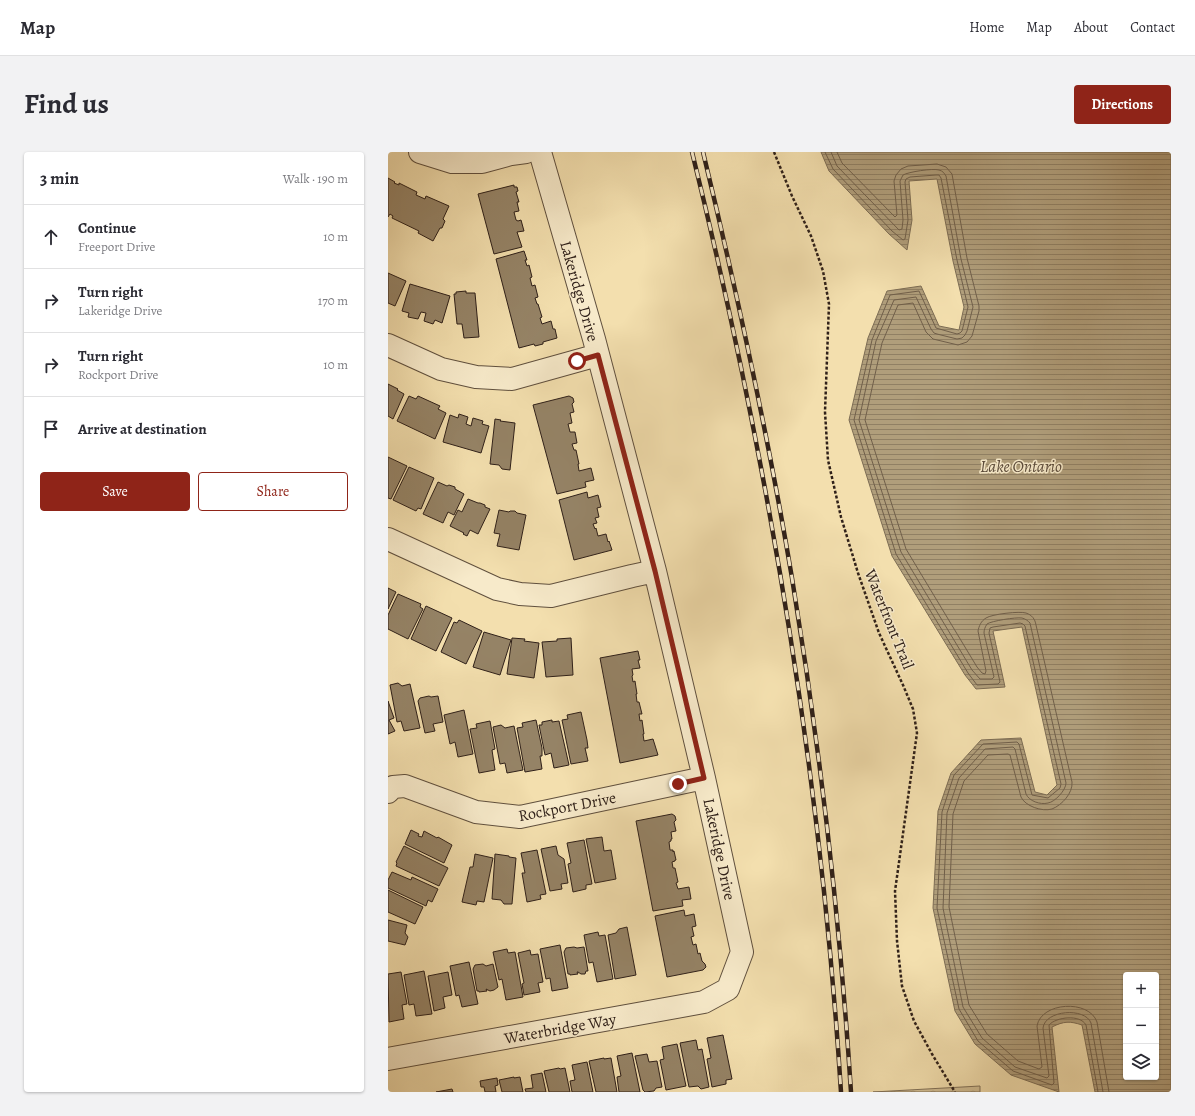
<!DOCTYPE html>
<meta charset="utf-8">
<style>
body{margin:0;font-family:Alegreya,serif;background:#f2f2f3;color:#2b2b33}
.controls{position:absolute;right:12px;bottom:12px;display:grid;overflow:hidden;border-radius:4px;box-shadow:0 1px 3px #0004}
.controls button{width:36px;height:36px;display:grid;place-items:center;padding:0;border:0;border-bottom:1px solid #e1e1e2;background:#fff;color:#2b2b33;font:20px sans-serif}
.stop{position:absolute;width:12px;height:12px;margin:-9px;border:3px solid #8f2418;border-radius:50%;background:#fff}
.stop.end{background:#8f2418;border-color:#fff;box-shadow:0 1px 4px #0008}
.list{margin:0;padding:0;list-style:none}
h2{display:flex;justify-content:space-between;align-items:center;height:52px;margin:0;padding:0 16px;font-size:17px}
h2 small{font-size:13px;font-weight:400;color:#7c7c81}
.list li{display:grid;grid-template-columns:26px 1fr auto;gap:12px;align-items:center;box-sizing:border-box;height:64px;padding:0 16px;border-top:1px solid #e1e1e2}
.list b{display:block;font-size:15px;white-space:nowrap}
.list p{margin:0;font-size:13px;white-space:nowrap;color:#7c7c81}
.list em{font-size:13px;font-style:normal;color:#7c7c81}
.actions{display:flex;gap:8px;padding:12px 16px}
.actions a{flex:1;padding:9px 0;border:1px solid #8f2418;border-radius:4px;text-align:center;font-size:14px;color:#8f2418}
.actions .main{background:#8f2418;color:#fff}
.icon{flex:none;width:22px;height:22px;fill:none;stroke:currentColor;stroke-width:2;stroke-linecap:round;stroke-linejoin:round}
.map{position:relative;flex:none;width:783px;height:940px;overflow:hidden;border-radius:4px}
header{display:flex;align-items:center;gap:24px;box-sizing:border-box;height:56px;padding:0 20px;background:#fff;border-bottom:1px solid #e1e1e2}
header strong{font-size:19px}
nav{display:flex;gap:22px;margin-inline-start:auto;font-size:14px}
.intro{display:flex;align-items:center;justify-content:space-between;box-sizing:border-box;height:96px;padding:0 24px}
h1{margin:0;font-size:28px}
.button{padding:10px 18px;border-radius:4px;background:#8f2418;color:#fff;font-size:14px;font-weight:700}
main{display:flex;gap:24px;padding:0 24px}
aside{flex:1;background:#fff;border-radius:4px;box-shadow:0 1px 3px #0004}
.map>svg:first-child{display:block}
.park{fill:url(#park-crowns);stroke:#807057}
.water{fill:url(#water-rules);stroke:#7c6c54;fill-rule:evenodd}
.lines{fill:none;stroke-linecap:round;stroke-linejoin:round}
.shore{stroke:#705f4a;stroke-width:1}
.building{fill:#958366;stroke:#2f2019}
.minor-casing{stroke:#60503e;stroke-width:24}
.path{stroke:#2f2019;stroke-width:2.5;stroke-dasharray:3 2;stroke-linecap:butt}
.minor{stroke:#f7eaca;stroke-width:22}
.rail-casing{stroke:#2f2019;stroke-width:4.5}
.rail{stroke:#f7eaca;stroke-width:3;stroke-dasharray:9;stroke-linecap:butt}
.route{stroke:#8f2418;stroke-width:5}
.labels{text-anchor:middle;stroke-width:3;stroke-linejoin:round;paint-order:stroke}
.street-label{font-size:16px;fill:#2f2019;stroke:#f7eaca}
.water-label{font-size:17px;font-style:italic;fill:#5c4c3b;stroke:#f7eaca}
</style>
<header>
<strong>Map</strong>
<nav><a>Home</a><a>Map</a><a>About</a><a>Contact</a></nav>
</header>
<div class="intro"><h1>Find us</h1><a class="button">Directions</a></div>
<main>
<aside>
<h2>3 min<small>Walk · 190 m</small></h2>
<ul class="list">
<li><svg class="icon" aria-label="ahead" viewBox="0 0 24 24"><path d="M12 20V5M6 11l6-6 6 6"/></svg><div><b>Continue</b><p>Freeport Drive</p></div><em>10 m</em></li>
<li><svg class="icon" aria-label="right" viewBox="0 0 24 24"><path d="M7 20v-9h11M14 6l5 5-5 5"/></svg><div><b>Turn right</b><p>Lakeridge Drive</p></div><em>170 m</em></li>
<li><svg class="icon" aria-label="right" viewBox="0 0 24 24"><path d="M7 20v-9h11M14 6l5 5-5 5"/></svg><div><b>Turn right</b><p>Rockport Drive</p></div><em>10 m</em></li>
<li><svg class="icon" aria-label="arrive" viewBox="0 0 24 24"><path d="M6 21V4h12l-3 4 3 4H6"/></svg><div><b>Arrive at destination</b></div></li>
</ul>
<div class="actions"><a class="main">Save</a><a>Share</a></div>
</aside>
<div class="map">
<svg width="783" height="940" viewBox="0 0 783 940">
<defs>
<pattern id="park-crowns" width="20" height="18" patternUnits="userSpaceOnUse"><rect width="20" height="18" fill="#d2bf95"/><path d="M2 6a3 3 0 1 1 6 0M12 15a3 3 0 1 1 6 0" fill="none" stroke="#b5a480"/></pattern>
<pattern id="water-rules" width="6" height="5" patternUnits="userSpaceOnUse"><rect width="6" height="5" fill="#b09e7b"/><path d="M0 2.5h6" fill="none" stroke="#908064"/></pattern>
</defs>
<rect width="100%" height="100%" fill="#f3dfae"/>
<filter id="stains"><feTurbulence type="fractalNoise" baseFrequency=".005" numOctaves="4"/><feColorMatrix values="0 0 0 0 .2 0 0 0 0 .09 0 0 0 0 .02 0 0 0 .5 -.17"/></filter>
<radialGradient id="worn" r=".72"><stop offset=".6" stop-color="#630" stop-opacity="0"/><stop offset="1" stop-color="#630" stop-opacity=".3"/></radialGradient>
<path class="park" d="M592 934V940H485Z"/>
<path class="water" d="M433 0H783V940H707L694 873C682 869 676 869 664 875L671 940 623 923 587 892 567 859 545 756 550 659 563 621 593 588 633 586 647 640 659 643 669 633 634 475 605 479 617 535 588 537 577 523 504 404 461 268 480 186 499 139 533 134 551 174 571 178 576 155 565 109 549 27 521 29 524 68 519 98 501 82 441 19ZM738 823H768V925H738Z"/>
<g class="lines">
<path class="shore" d="M437 0 445 17 504 79 515 88 517 87 520 68 517 30 518 27 522 25 548 23H551L553 26 569 108 580 155 574 179 572 181 569 182 548 176 531 139 502 143 484 188 466 268 508 402 580 521 589 533 610 532 612 530 601 481 602 476 605 475 632 471 635 472 637 474 673 632 672 636 660 646 644 643 631 592 629 590 595 592 566 623 554 660 549 756 571 857 590 889 625 919 664 933 666 931 661 873C668 865 692 862 698 873L710 940
M443 0 449 14 511 78 514 77 515 68 512 29 515 23C520 20 545 16 551 18 555 19 556 21 558 24L573 107 585 155 579 179 577 183 574 186 569 187 549 182 546 181 543 177 528 145 506 148 488 189 471 268 513 400 584 518 592 527H604L606 525 596 481C596 478 597 475 599 472 603 469 628 465 634 466 638 467 640 469 642 471L678 631C678 638 667 650 660 651 652 653 641 649 638 642L627 597 625 595 597 597 571 626 559 661 555 756 575 855 594 886 627 915 659 926 661 924 655 876C657 858 697 855 703 871L715 940
M449 0 454 11 507 65 509 63 506 29 508 23 513 17 520 14 549 12 558 15 564 22 579 106 591 154V159L584 184 579 190 570 193 545 187 538 180 525 151 510 153 494 191 477 268 518 397 589 515 594 521 597 522 598 519 590 479C591 474 593 469 598 466 604 462 632 459 638 461 644 463 647 467 648 473L684 630C685 641 674 653 664 657 654 660 637 654 633 645L622 603 620 602 600 603 576 629 565 662 561 755 581 853 599 882 630 909 651 917 654 915 649 874C653 850 701 847 709 870L721 940"/>
</g>
<path class="building" d="M0 26 7 30 6 31 11 33V31L29 40 28 43 37 47 38 44 61 54 55 67 57 69 54 76H52L45 89 30 81 31 79 4 66 5 64 2 62 0 65Z
M126 33V35H129L130 39 128 40 131 50H129L131 59 126 60 128 68 130 69 133 68 136 79 129 80 134 95 106 102 90 42Z
M136 99 139 108H137L139 114 141 113 144 125 142 126 144 134 147 133 150 145 147 146 149 152H150L154 165 152 166 154 172 163 169 165 177H167L169 186 155 190V192L147 194 146 192 131 196 108 107Z
M0 121 18 129 7 154 0 151Z
M22 132 62 144 54 171 47 168 45 172 36 169 38 161 33 160 30 167 20 165 21 161 14 159Z
M78 139V141H87L91 185 76 186 74 172H69L66 142H68V140Z
M0 232 10 237 9 238 16 242 5 267 0 264Z
M21 244 28 247 30 244 52 254 50 257 58 261 47 287 9 269Z
M181 244 185 246 186 250 184 252 186 260 182 261 184 271 180 272 182 280H187L189 291 184 292 186 298H188L191 312H190L191 319 203 316 206 328 197 330 198 335 169 342 145 253Z
M71 262 80 265 78 272 83 274 85 266 95 269 94 272 101 274 93 301 55 290 62 263 70 266Z
M107 267 113 268 112 269 127 271 122 318 114 317 111 313 102 312Z
M0 305 19 314 3 347 0 346Z
M21 315 46 326 33 357 30 356 28 359 5 348Z
M50 330 59 334 61 333 67 335V337L76 342 66 363 60 360 55 371 35 362Z
M199 340 200 346 210 343 213 355 209 356 211 365 207 366 209 371 205 372 207 377 208 376 210 384 218 382 220 390 221 389 224 398 186 408 171 348Z
M80 347 90 351H92L97 353V355L102 357 90 382 82 378 79 384 75 382 76 381 62 374 70 358 74 360Z
M111 358 121 360 122 359H127L129 361 138 363 131 398 109 394 112 382 106 381Z
M0 436 8 440 0 457Z
M10 442 33 452 32 455 35 457 20 487 0 477V463Z
M38 454 64 466 48 499 23 487Z
M71 468 94 479 78 512 53 500 66 470 69 471Z
M96 480 123 488 112 523 85 515Z
M124 486 137 487 136 489 151 491 146 526 119 522Z
M183 486 185 523 158 525 154 490 169 489V487Z
M250 499 252 508H250L252 516 244 517 245 523 244 524 245 530 247 529 249 542H248L249 550H251L254 562H251L252 569 254 568 256 582H255L256 589 265 587 270 603 232 611 212 506Z
M10 531 14 534 22 532 32 576 16 579 13 569 9 570 2 533Z
M41 544 43 545 50 544 55 570 45 572 47 579 37 581 30 549 32 546Z
M0 549 6 566 1 568 7 579 0 582Z
M76 558 85 602 70 605 67 590 62 592 56 563Z
M193 560 199 588 200 596H197L200 609 183 612 174 568 180 567 179 563Z
M148 568 154 596V604H152L154 617 137 620 129 576 135 575 134 571Z
M164 568V570L171 569 181 613 166 616 163 601 157 603 151 573H154V570Z
M102 569 107 597 104 598 107 618 91 621 82 577 89 576 88 572Z
M113 573 117 576 126 574 135 618 119 621 117 611 112 612 105 575Z
M284 662 287 664 288 668 286 670 288 679 283 680 284 687H283V689L281 690 282 698H285V700L286 699 288 708H287V709L284 710 285 716H287L290 730 288 731 290 737 301 735 303 747 294 748 295 754 265 759 248 669Z
M23 678 31 682 30 684 34 685 36 679 49 686 50 685 64 693 56 711 17 692Z
M214 685 216 699 223 698 228 727 207 731 198 687Z
M196 688 204 732 198 733V737L185 740 180 712 183 711 179 691Z
M16 694 60 716 51 734 8 714 9 711 8 710Z
M168 694 170 703 176 707 180 731 173 732 174 737 162 739 153 697Z
M149 698 158 742 152 743 153 747 139 750 134 721H137L133 701Z
M87 702 105 706 96 750 89 749 88 753 74 750 82 715H85Z
M107 702 121 704V705L128 706 124 752H116L113 748 104 747Z
M4 720 23 728 24 725 50 737 44 750 40 748 38 754 0 736V728Z
M0 738 35 755 27 772 0 760Z
M296 758 297 764 306 762 308 774 304 775 306 784 303 785 305 793 308 792 310 802 312 801 314 809 317 812 318 815 315 818 279 825 267 764Z
M0 768 19 773 17 781 20 785 17 793 0 789Z
M239 775 248 823 227 827 220 783 228 781 231 777Z
M210 780 211 784 217 783 225 827 209 830 205 810 201 811 196 783Z
M172 793 180 836 164 839 162 826 158 827 152 797Z
M186 795 189 796 196 795 200 819H198L197 822H193L190 820H189L190 822 182 823V822H180L176 800 178 796Z
M119 797 120 801 127 800 135 845 118 848 114 827 111 828 105 800Z
M142 798 143 803 150 802 155 830 150 831 152 840 136 843 134 832 136 831 130 801Z
M81 810 90 852 74 855 71 843 68 844 62 814Z
M95 812 98 814 105 812 110 835 106 838 102 839 98 837 99 839 91 840V839H89L85 817 87 813Z
M36 819 44 862 28 864 26 852 21 853 16 823Z
M13 820 19 852 14 853 16 867 1 870 0 822Z
M60 820 64 843 55 845 57 856 46 859 40 824Z
M335 883 344 927 338 928V932L324 935 319 907 323 906 319 886Z
M308 888 310 898 314 897 321 935 313 937 310 934 301 935 292 891Z
M289 892 298 934 278 938 272 908 276 907 274 895Z
M244 901 252 940H231L229 925 233 924 229 904Z
M259 902 261 910 269 909 274 935 268 936 266 939 257 940 255 938 247 904Z
M216 906V907L223 906 229 940H208L201 909Z
M199 910 205 940H184L182 929 187 928 184 913Z
M171 916 172 917 177 916 182 940H161L156 919Z
M154 921 158 940H138L137 937 145 936 143 923Z
M126 925V926L132 925 135 940H114L111 928Z
M109 926 110 933 107 934 108 940H97L96 935H93L92 929Z
M64 937 65 940H48Z"/>
<g class="lines">
<defs>
<path id="minor" d="M32 0 64 10H94L123 2 138 0
M0 193 53 217 88 225 124 227 210 203
M0 387 109 437 132 442 163 444 244 424 267 419
M0 640 5 635 17 634 88 660 132 665 316 626
M0 907 316 850 340 837 354 800 316 626 267 419 206 187 152 0"/>
</defs>
<use href="#minor" class="minor-casing"/>
<path class="path" d="M386 0 404 44 423 84 435 119 441 152 437 260 440 308 453 365 470 421 491 481 515 533 525 557 529 581 507 739 509 789 514 834 526 869 544 902 567 940"/>
<use href="#minor" class="minor"/>
<defs>
<path id="rail" d="M304 0C380 308 433 623 453 940
M315 0C349 141 380 283 404 426 432 596 452 768 463 940"/>
</defs>
<use href="#rail" class="rail-casing"/>
<use href="#rail" class="rail"/>
</g>
<g class="lines">
<path class="route" d="M189 209 210 203 267 419 316 626 290 632"/>
</g>
<g class="labels">
<g class="street-label">
<text transform="translate(192 139) rotate(74)" y="6">Lakeridge Drive</text>
<text transform="translate(502 467) rotate(68)" y="6">Waterfront Trail</text>
<text transform="translate(179 654) rotate(-11)" y="6">Rockport Drive</text>
<text transform="translate(332 697) rotate(78)" y="6">Lakeridge Drive</text>
<text transform="translate(172 876) rotate(-10)" y="6">Waterbridge Way</text>
</g>
<g class="water-label">
<text x="633" y="320">Lake Ontario</text>
</g>
</g>
<rect width="100%" height="100%" filter="url(#stains)"/>
<rect width="100%" height="100%" fill="url(#worn)"/>
</svg>
<div class="controls">
<button>+</button>
<button>−</button>
<button><svg class="icon" aria-label="layers" viewBox="0 0 24 24"><path d="M12 4l9 5-9 5-9-5zM3 14l9 5 9-5"/></svg></button>
</div>
<div class="stop" style="left:189px;top:209px"></div>
<div class="stop end" style="left:290px;top:632px"></div>
</div>
</main>
